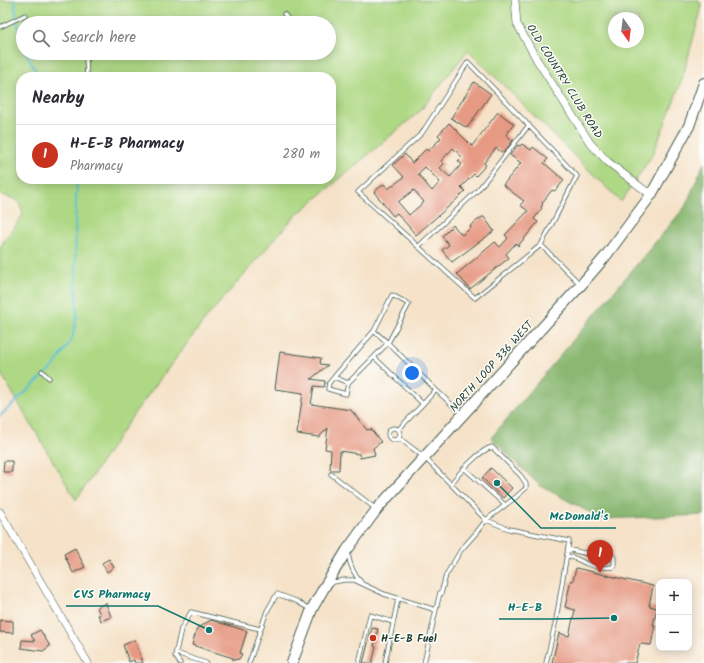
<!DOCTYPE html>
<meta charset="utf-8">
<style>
body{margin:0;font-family:Kalam,sans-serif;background:#f2f2f3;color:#2b2b33}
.controls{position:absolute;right:12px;bottom:12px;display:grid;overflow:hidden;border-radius:8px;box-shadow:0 2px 10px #0003}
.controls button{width:36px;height:36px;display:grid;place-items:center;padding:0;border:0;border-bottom:1px solid #e1e1e2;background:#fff;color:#2b2b33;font:20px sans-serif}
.compass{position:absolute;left:608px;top:12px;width:36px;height:36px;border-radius:50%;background:#fff;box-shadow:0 2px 10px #0003;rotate:166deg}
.you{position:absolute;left:412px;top:373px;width:14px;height:14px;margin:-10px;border:3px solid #fff;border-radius:50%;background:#1a73e8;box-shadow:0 0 0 6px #1a73e833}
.badge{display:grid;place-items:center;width:26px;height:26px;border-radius:50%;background:#c8321e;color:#fff;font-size:13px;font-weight:700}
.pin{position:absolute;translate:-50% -33px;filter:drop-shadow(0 1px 2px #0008)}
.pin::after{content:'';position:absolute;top:21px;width:14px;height:12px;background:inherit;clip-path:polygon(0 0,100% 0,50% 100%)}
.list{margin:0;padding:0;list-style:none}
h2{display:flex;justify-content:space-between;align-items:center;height:52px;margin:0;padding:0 16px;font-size:17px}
h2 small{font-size:13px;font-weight:400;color:#7c7c81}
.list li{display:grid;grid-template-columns:26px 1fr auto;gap:12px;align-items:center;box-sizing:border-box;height:60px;padding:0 16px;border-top:1px solid #e1e1e2}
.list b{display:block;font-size:15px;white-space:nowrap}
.list p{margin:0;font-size:13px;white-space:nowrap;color:#7c7c81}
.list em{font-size:13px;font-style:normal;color:#7c7c81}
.icon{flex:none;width:22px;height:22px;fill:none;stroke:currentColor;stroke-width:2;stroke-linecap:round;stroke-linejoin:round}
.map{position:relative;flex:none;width:704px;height:663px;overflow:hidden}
.search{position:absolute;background:#fff;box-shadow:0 2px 10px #0003;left:16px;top:16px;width:320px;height:44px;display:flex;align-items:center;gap:10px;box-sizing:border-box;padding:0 14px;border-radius:22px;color:#7c7c81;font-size:15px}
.panel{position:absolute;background:#fff;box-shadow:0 2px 10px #0003;left:16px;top:72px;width:320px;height:112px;border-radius:16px}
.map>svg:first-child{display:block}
.green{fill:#aed884;stroke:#668a5c;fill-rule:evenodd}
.forest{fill:#8ab872;stroke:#547a53}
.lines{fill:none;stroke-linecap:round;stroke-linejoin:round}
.stream{stroke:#58c0d5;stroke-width:2}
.building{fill:#e69a84;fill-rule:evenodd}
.lane-casing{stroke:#3f564a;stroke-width:5}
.street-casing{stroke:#3f564a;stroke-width:8}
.primary-casing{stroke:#3f564a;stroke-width:12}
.lane{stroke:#fff;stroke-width:3.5}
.street{stroke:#fff;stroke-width:7}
.primary{stroke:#fff;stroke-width:10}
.poi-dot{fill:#c8321e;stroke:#fdfcf7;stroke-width:1.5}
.labels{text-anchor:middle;stroke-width:3;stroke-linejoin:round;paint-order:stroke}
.street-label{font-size:11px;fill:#1f3d34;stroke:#fdfcf7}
.poi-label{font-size:11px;font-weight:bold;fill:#1f3d34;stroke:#fdfcf7;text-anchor:start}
.leader{fill:none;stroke:#0f766e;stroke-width:1.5}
.callout-dot{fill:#0f766e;stroke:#fdfcf7;stroke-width:1.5}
.callout-label{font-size:12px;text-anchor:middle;font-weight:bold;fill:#0f766e;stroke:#fdfcf7;stroke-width:3;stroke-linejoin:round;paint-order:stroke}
</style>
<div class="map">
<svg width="704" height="663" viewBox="0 0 704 663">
<rect width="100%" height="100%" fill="#fdfcf7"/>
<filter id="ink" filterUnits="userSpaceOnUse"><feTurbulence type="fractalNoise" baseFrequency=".025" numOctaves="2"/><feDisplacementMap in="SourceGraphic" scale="8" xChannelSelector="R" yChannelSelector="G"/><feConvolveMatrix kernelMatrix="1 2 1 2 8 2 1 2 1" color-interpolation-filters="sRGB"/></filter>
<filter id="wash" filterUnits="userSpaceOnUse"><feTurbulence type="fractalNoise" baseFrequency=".012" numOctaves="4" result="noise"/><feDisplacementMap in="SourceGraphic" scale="16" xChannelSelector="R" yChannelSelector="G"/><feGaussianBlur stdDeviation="0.9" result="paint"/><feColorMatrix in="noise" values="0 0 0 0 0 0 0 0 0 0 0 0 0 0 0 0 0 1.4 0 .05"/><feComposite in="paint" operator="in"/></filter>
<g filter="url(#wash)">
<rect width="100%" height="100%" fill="#f5e2c8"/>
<path class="green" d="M0 0H698L702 6 682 80 653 154 621 202 468 50 420 111 294 217 207 317 133 415 76 500 0 372V247L23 215 19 201 0 194ZM614 18H638V42H614ZM23 23H329V53H23ZM21 77H331V179H21Z"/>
<path class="forest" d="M704 163V515L602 519 539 485 491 438 685 207Z"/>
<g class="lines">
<path class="stream" d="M16 0 15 7 21 43 23 47
M26 53 39 77
M0 416 54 366 72 339 77 316 75 222 77 179"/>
</g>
<g id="blocks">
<path class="building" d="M474 82 491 94 467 128 451 118Z
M498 112 514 124 506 135 513 141 503 153 496 148 484 163 486 165 476 176 474 174 461 187 465 191 455 201 416 235 397 213 393 216 374 192 384 184 388 189 404 177 393 165 405 154 412 163 426 149 428 151 441 138 438 135 449 123 472 146ZM453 148 462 157 458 161 462 164 450 177 440 168 444 164 441 161ZM425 167 440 182 432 191 418 174ZM414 190 424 202 409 215 398 202Z
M522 144 531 150 533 147 548 159 544 163 564 180 558 188 554 191 552 190 542 203 543 204 541 207 542 208 534 219 538 222 518 246 516 243 506 254 509 258 470 289 457 274 495 242 500 247 508 238 505 235 528 211 520 205 524 201 503 185 521 163 510 155 518 145 520 146Z
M482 217H484L494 231 452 262 442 250 449 245 442 236 453 225 462 235 471 228 470 226Z
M280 352 321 358 320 364 328 365 311 379 325 381 324 387 314 386 311 404 351 410 367 430 371 429 381 442 373 448 375 455 360 458 359 454 340 451 339 470H330L331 450 325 449 328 428 319 437 297 434 303 393 275 389Z
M4 461H12V472H3Z
M491 468 512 488 503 498 482 478Z
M75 548 85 567 73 573 64 554Z
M109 559 114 567 107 572 102 563Z
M576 568 653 586 649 606 657 608 653 626H655L651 645 640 644 635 663H552L559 633 569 636 575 610 565 607 571 580 573 581Z
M106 603 111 617 101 621 98 615H100L97 607Z
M0 620 13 621V633L0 632Z
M211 620 247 631 240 653 242 654 239 659 233 660V658L192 645 197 628Z
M372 628 378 629 374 646 376 647 372 663H363Z
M40 630 50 646 43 651 21 648 22 640 35 641 31 635Z
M135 640 143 663H135L134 660 129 662 123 645Z"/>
</g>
</g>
<g filter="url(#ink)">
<use href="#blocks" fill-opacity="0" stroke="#3f564a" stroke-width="1"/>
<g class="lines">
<defs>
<path id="lane" d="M284 14 291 23
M0 27 25 15
M86 58 87 77
M468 62 577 176 541 245 475 298 358 192 422 133Z
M541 245 580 284
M419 246 478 190 529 125
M374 357 348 383 334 377 374 331 392 295 409 304 388 343 374 331
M42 371 49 378
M334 377 329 383 328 389 346 394 348 383
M423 404 374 357 388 343 436 390
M388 434a6 6 0 1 1 12 0a6 6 0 1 1-12 0Z
M399 429 436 390 462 414
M399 438 424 457 486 520 509 529 569 541 556 620 546 663
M465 469 505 505
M331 474 376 509
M348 554C350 565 353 574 361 582
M567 556C575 557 580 561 587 564 595 567 605 568 613 567L614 565V557C608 555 603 556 597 555 587 554 578 552 568 549
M328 585 334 582 344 580H354L384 594 436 610
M176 653 206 663
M180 663 175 656 181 629 191 612 260 629
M249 663 267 611 277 594 296 601 310 609
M359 663 370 615 393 622
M385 663 398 599
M424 663 440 592 441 594 446 575 461 550 476 533 486 520 516 497 526 488V484L521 476 492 447C480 450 458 474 451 484"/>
<path id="street" d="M515 0 517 24 537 60 590 143 608 162 651 195
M0 512 88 663"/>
<path id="primary" d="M292 663 312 609 325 586 347 550 377 509 581 285 605 257 651 195 689 126 704 83"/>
</defs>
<use href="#lane" class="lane-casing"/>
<use href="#street" class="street-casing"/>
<use href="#primary" class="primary-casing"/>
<use href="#lane" class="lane"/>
<use href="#street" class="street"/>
<use href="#primary" class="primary"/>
</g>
</g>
<circle class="poi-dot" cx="373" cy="638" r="4"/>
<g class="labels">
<g class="street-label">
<text transform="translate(565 81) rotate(58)" y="4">OLD COUNTRY CLUB ROAD</text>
<text transform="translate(491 366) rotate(-48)" y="4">NORTH LOOP 336 WEST</text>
</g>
<g class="poi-label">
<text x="381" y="642">H-E-B Fuel</text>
</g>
</g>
<path class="leader" d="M497 483L541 528H616M209 630L158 606H66M614 618L550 619H499"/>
<g class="callout-dot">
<circle cx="497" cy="483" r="4"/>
<circle cx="209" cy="630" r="4"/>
<circle cx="614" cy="618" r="4"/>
</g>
<g class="callout-label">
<text x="579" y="520">McDonald's</text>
<text x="112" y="598">CVS Pharmacy</text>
<text x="525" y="611">H-E-B</text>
</g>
</svg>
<div class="controls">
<button>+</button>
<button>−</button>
</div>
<svg class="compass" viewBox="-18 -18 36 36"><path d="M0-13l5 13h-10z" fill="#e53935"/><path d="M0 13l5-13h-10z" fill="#7c7c81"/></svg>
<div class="you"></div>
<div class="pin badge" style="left:600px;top:573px">1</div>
<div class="search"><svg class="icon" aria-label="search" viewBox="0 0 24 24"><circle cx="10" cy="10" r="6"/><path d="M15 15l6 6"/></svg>Search here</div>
<section class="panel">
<h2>Nearby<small></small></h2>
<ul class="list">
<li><span class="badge">1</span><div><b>H-E-B Pharmacy</b><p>Pharmacy</p></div><em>280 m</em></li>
</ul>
</section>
</div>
